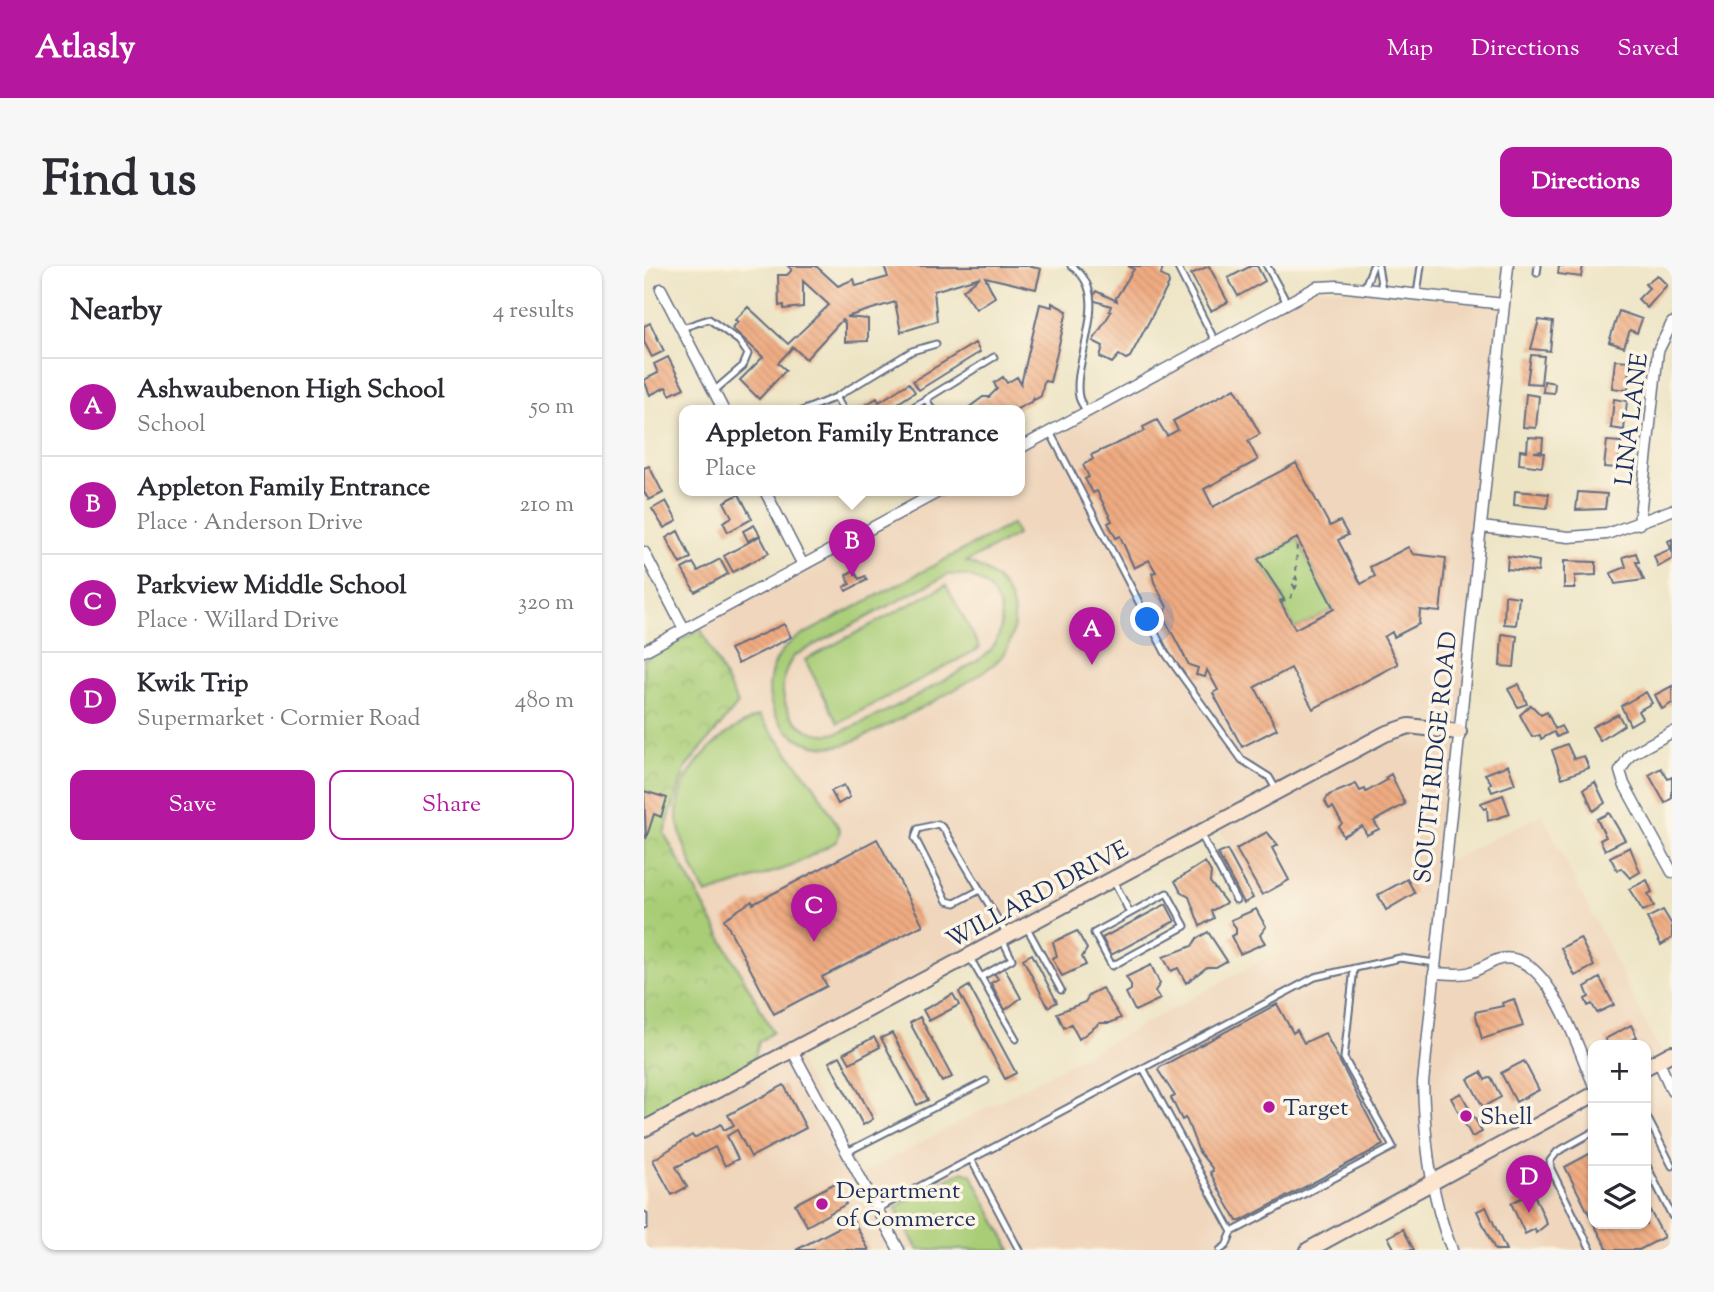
<!DOCTYPE html>
<meta charset="utf-8">
<style>
body{margin:0;font-family:"Sorts Mill Goudy",serif;background:#f7f7f7;color:#2b2b33}
.controls{position:absolute;right:21px;bottom:21px;display:grid;overflow:hidden;border-radius:14px;box-shadow:0 2px 5px #0004}
.controls button{width:63px;height:63px;display:grid;place-items:center;padding:0;border:0;border-bottom:2px solid #e1e1e2;background:#fff;color:#2b2b33;font:35px sans-serif}
.you{position:absolute;left:504px;top:354px;width:24px;height:24px;margin:-18px;border:5px solid #fff;border-radius:50%;background:#1a73e8;box-shadow:0 0 0 10px #1a73e833}
.badge{display:grid;place-items:center;width:46px;height:46px;border-radius:50%;background:#b5179e;color:#fff;font-size:23px;font-weight:700}
.pin{position:absolute;translate:-50% -58px;filter:drop-shadow(0 2px 4px #0008)}
.pin::after{content:'';position:absolute;top:37px;width:24px;height:21px;background:inherit;clip-path:polygon(0 0,100% 0,50% 100%)}
.popup{position:absolute;left:35px;top:139px;width:346px;height:91px;box-sizing:border-box;display:grid;place-content:center;border-radius:14px;background:#fff;filter:drop-shadow(0 2px 5px #0005);font-size:23px;white-space:nowrap;color:#7c7c81}
.popup b{font-size:26px;color:#2b2b33}
.popup::after{content:'';position:absolute;left:50%;top:100%;margin-left:-14px;border:14px solid transparent;border-top-color:#fff}
.list{margin:0;padding:0;list-style:none}
h2{display:flex;justify-content:space-between;align-items:center;height:91px;margin:0;padding:0 28px;font-size:30px}
h2 small{font-size:23px;font-weight:400;color:#7c7c81}
.list li{display:grid;grid-template-columns:46px 1fr auto;gap:21px;align-items:center;box-sizing:border-box;height:98px;padding:0 28px;border-top:2px solid #e1e1e2}
.list b{display:block;font-size:26px;white-space:nowrap}
.list p{margin:0;font-size:23px;white-space:nowrap;color:#7c7c81}
.list em{font-size:23px;font-style:normal;color:#7c7c81}
.actions{display:flex;gap:14px;padding:21px 28px}
.actions a{flex:1;padding:16px 0;border:2px solid #b5179e;border-radius:14px;text-align:center;font-size:24px;color:#b5179e}
.actions .main{background:#b5179e;color:#fff}
.icon{flex:none;width:38px;height:38px;fill:none;stroke:currentColor;stroke-width:2;stroke-linecap:round;stroke-linejoin:round}
.map{position:relative;flex:none;width:1028px;height:984px;overflow:hidden;border-radius:14px}
header{display:flex;align-items:center;gap:42px;box-sizing:border-box;height:98px;padding:0 35px;background:#b5179e;color:#fff}
header strong{font-size:33px}
nav{display:flex;gap:38px;margin-inline-start:auto;font-size:24px}
.intro{display:flex;align-items:center;justify-content:space-between;box-sizing:border-box;height:168px;padding:0 42px}
h1{margin:0;font-size:49px}
.button{padding:18px 32px;border-radius:14px;background:#b5179e;color:#fff;font-size:24px;font-weight:700}
main{display:flex;gap:42px;padding:0 42px}
aside{flex:1;background:#fff;border-radius:14px;box-shadow:0 2px 5px #0004}
.map>svg:first-child{display:block}
.built{fill:#efd6bc;fill-rule:evenodd}
.green{fill:#a8cd76;stroke:#627e6a;stroke-width:2;fill-rule:evenodd}
.park{fill:url(#park-crowns);stroke:#627e6a;stroke-width:2}
.building{fill:url(#building-back-hatch);fill-rule:evenodd}
.lines{fill:none;stroke-linecap:round;stroke-linejoin:round}
.lane-casing{stroke:#646e82;stroke-width:9}
.street-casing{stroke:#646e82;stroke-width:13}
.secondary-casing{stroke:#646e82;stroke-width:18}
.path{stroke:#646e82;stroke-width:2;stroke-dasharray:5 5;stroke-linecap:butt}
.lane{stroke:#fff;stroke-width:5}
.street{stroke:#fff;stroke-width:10}
.secondary{stroke:#fbe5cf;stroke-width:14}
.poi-dot{fill:#b5179e;stroke:#fcf5e5;stroke-width:2.5}
.labels{text-anchor:middle;stroke-width:7;stroke-linejoin:round;paint-order:stroke}
.street-label{font-size:24px;fill:#1b2f5e;stroke:#fcf5e5}
.poi-label{font-size:24px;fill:#1b2f5e;stroke:#fcf5e5;text-anchor:start}
</style>
<header>
<strong>Atlasly</strong>
<nav><a>Map</a><a>Directions</a><a>Saved</a></nav>
</header>
<div class="intro"><h1>Find us</h1><a class="button">Directions</a></div>
<main>
<aside>
<h2>Nearby<small>4 results</small></h2>
<ul class="list">
<li><span class="badge">A</span><div><b>Ashwaubenon High School</b><p>School</p></div><em>50 m</em></li>
<li><span class="badge">B</span><div><b>Appleton Family Entrance</b><p>Place · Anderson Drive</p></div><em>210 m</em></li>
<li><span class="badge">C</span><div><b>Parkview Middle School</b><p>Place · Willard Drive</p></div><em>320 m</em></li>
<li><span class="badge">D</span><div><b>Kwik Trip</b><p>Supermarket · Cormier Road</p></div><em>480 m</em></li>
</ul>
<div class="actions"><a class="main">Save</a><a>Share</a></div>
</aside>
<div class="map">
<svg width="1028" height="984" viewBox="0 0 1028 984">
<defs>
<pattern id="park-crowns" width="20" height="18" patternUnits="userSpaceOnUse" patternTransform="scale(1.75)"><rect width="20" height="18" fill="#a8cd76"/><path d="M2 6a3 3 0 1 1 6 0M12 15a3 3 0 1 1 6 0" fill="none" stroke="#90b068"/></pattern>
<pattern id="building-back-hatch" width="6" height="6" patternUnits="userSpaceOnUse" patternTransform="scale(1.75)"><rect width="6" height="6" fill="#efab81"/><path d="M-1 5l2 2M0 0l6 6M5-1l2 2" fill="none" stroke="#cc9372"/></pattern>
</defs>
<rect width="100%" height="100%" fill="#fcf5e5"/>
<filter id="ink" filterUnits="userSpaceOnUse"><feTurbulence type="fractalNoise" baseFrequency=".0143" numOctaves="2"/><feDisplacementMap in="SourceGraphic" scale="14" xChannelSelector="R" yChannelSelector="G"/><feConvolveMatrix kernelMatrix="1 2 1 2 8 2 1 2 1" color-interpolation-filters="sRGB"/></filter>
<filter id="wash" filterUnits="userSpaceOnUse"><feTurbulence type="fractalNoise" baseFrequency=".00686" numOctaves="4" result="noise"/><feDisplacementMap in="SourceGraphic" scale="28" xChannelSelector="R" yChannelSelector="G"/><feGaussianBlur stdDeviation="1.57" result="paint"/><feColorMatrix in="noise" values="0 0 0 0 0 0 0 0 0 0 0 0 0 0 0 0 0 1.4 0 .05"/><feComposite in="paint" operator="in"/></filter>
<g filter="url(#wash)">
<rect width="100%" height="100%" fill="#ede4c4"/>
<path class="built" d="M673 21 860 38 802 596 898 548 1019 791 1028 825V984H808L787 920 664 984H0V863L114 802 110 794 115 776 129 766 20 567 42 501 94 438 55 355 296 225H376V182ZM573 558 640 683 216 909 149 784ZM949 779H1002V958H949Z"/>
<path class="green" d="M368 258 373 269 322 296C344 303 361 316 368 338 373 356 369 375 358 390 342 412 233 465 203 478 137 495 97 419 149 374ZM303 309C323 307 343 314 352 333 361 349 358 369 347 384 336 398 206 467 187 468 143 471 125 420 151 389Z
M653 272 690 343 651 363 636 335 640 332 614 293Z
M302 319 336 382 194 457 161 394Z
M115 450 171 521 196 564 193 575 148 600 62 628C53 613 32 564 33 548 34 503 78 465 115 450Z
M319 905 327 908 367 984H274L251 941Z"/>
<path class="park" d="M57 363 94 438 42 501 20 567 129 766 115 776 110 794 114 802 0 863V393Z"/>
<g id="blocks">
<path class="building" d="M144 0H172L194 20 210 13 212 20 244 11 240 0H384L397 3 392 23 341 11 351 31 332 43 319 24 336 11 290 25 293 55 257 66 251 36 202 51 224 53V75L201 76V57L198 54 162 93 149 81 134 97 142 104 115 133 96 114 119 91 88 62 94 56 91 54 104 41 144 78 185 39 159 15V41L140 43V39L135 40 134 9H143L148 4Z
M484 0H519L517 9 524 13 525 18 486 91 482 93 475 89 468 97 456 91 459 80 449 75 467 46 465 45 467 40 448 34 452 25 473 35 472 32 490 3Z
M565 0 584 36 567 45 547 8Z
M607 0H613L621 15 594 30 584 12Z
M915 0H939L937 11 914 8Z
M1013 9 1023 19 1003 42 994 33 1005 22 1001 18Z
M408 37 423 45 406 116 400 115 397 130 390 134 389 131 387 136 369 145H320L339 131H345L353 123 350 117 359 111 363 117 373 111 377 118 396 38 408 41Z
M975 45 998 53 993 67 986 64 980 81 965 76Z
M895 54 909 56 906 85 887 83Z
M6 57 20 85 8 91 0 76V60Z
M331 77 336 86 275 124 269 115Z
M887 89 900 90 897 118 883 117Z
M24 91 40 122 26 129 22 121 6 129 0 114 14 107 10 98Z
M971 94 985 95 984 124 968 122Z
M900 115 911 117 910 127 899 126Z
M265 117 271 126 242 145H212L233 132 235 136Z
M591 122 616 168 604 175 614 194 560 223 569 241 652 197 686 260 696 255 704 269 694 274 717 318 731 310 726 301 764 281 769 288 802 292 796 346 776 344 775 358 750 371 748 366 740 371 754 398 669 443 647 402 611 421 633 463 598 481 569 427 574 424 563 404 561 411 552 409 554 402 545 399 519 350 523 341 510 316 508 307 512 306 505 294 490 302 476 270 472 272 464 257 468 255 453 225 449 227 441 213 445 211 439 199 449 193 447 189 501 165 499 161 513 154 523 170 534 164 529 155ZM653 272 690 343 651 363 636 335 640 333 614 293Z
M882 128 895 130 892 162 879 161Z
M970 133 983 135 980 164 967 162Z
M884 171 899 172 898 185 890 186 900 187 898 201 875 198 876 184 883 185Z
M963 175 977 176 974 202 960 201Z
M5 200 19 227 5 234 0 226V202Z
M871 225 905 228 903 242 870 239Z
M934 226 963 228 961 243 932 244Z
M95 228 108 253 84 266 79 256 88 251 80 236Z
M22 235 33 255 20 262 8 243Z
M110 259 116 269 104 275 99 265Z
M34 265 47 292 36 298 22 272Z
M116 270 125 287 89 306 80 290Z
M1028 273V293L1014 301 1010 290 1027 283 1024 275Z
M992 287 995 296H992L1000 314 971 318 967 307 982 301 979 291Z
M864 290 895 295 894 306 863 303Z
M76 293 84 308 51 326 38 303 49 297 54 305Z
M920 295 952 296V309L931 310V322H920Z
M210 304 215 313 221 310 223 314 202 325 200 321 206 318 202 309Z
M861 329 875 331 872 359 860 358Z
M140 358 147 371 94 398 86 383Z
M858 368 873 370 870 401 856 400Z
M875 418 883 438 874 441 864 423Z
M1028 420V437L1018 443 1011 429Z
M1002 426 1008 437 994 445 998 452 986 459 977 440Z
M887 439 897 449 903 446 911 463 917 460 921 467 913 471 910 466 897 473 896 469 888 471 876 449Z
M974 448 980 459 956 475 948 461Z
M923 478 930 493 940 490 945 502 918 512 908 484Z
M864 499 871 518 848 526 845 519 848 518 841 508Z
M1017 502 1024 513 1028 511V532L1021 537 1005 509Z
M747 508 761 538 730 555 735 563 723 569 718 560 699 570 695 561 698 557 689 541 685 543 681 535 685 529 712 518 716 525 721 523 722 526 743 514 741 512Z
M951 516 961 537 949 545 940 523Z
M200 519 206 531 194 538 187 525Z
M0 525 23 532 17 551 10 548 2 573Z
M859 529 866 548 844 555 843 542 840 543 837 537Z
M965 547 981 574 961 584 956 574 962 571 953 553Z
M623 566 634 579 628 582 645 614 618 629 592 583Z
M233 573 279 659 178 711 183 720 130 748 80 653 108 635 109 638 132 626Z
M986 581 996 606 986 612 977 602 973 604 966 591Z
M583 584 609 632 600 637 574 588Z
M561 596 567 606 566 616 582 637 567 645 570 652 556 660 545 631 537 626 531 615Z
M763 613 771 627 742 644 734 629Z
M1003 614 1008 626 1004 628 1010 640 999 645 985 623Z
M522 638 531 655 467 689 458 672Z
M612 643 622 661 616 669 621 677 596 688 587 670 592 668V663L587 654Z
M1019 644 1028 659V672L1017 679 1003 652Z
M433 665 443 683 438 691 442 699 418 710 408 692 413 690 409 676Z
M564 666 583 695 572 701H563L542 717 534 702 527 705 519 691 548 680 553 672Z
M936 672 950 700 931 710 917 682Z
M388 688 413 736 404 741 379 693Z
M507 699 516 718 511 725 516 733 491 745 482 727 487 724V719L482 711Z
M360 701 377 732 361 744 347 717 354 713 350 707Z
M956 712 970 739 953 747 948 738 944 740 941 733 945 731 941 721Z
M325 720 372 807 361 813 315 726Z
M458 722 477 752 466 757H456L435 773 427 758 420 762 413 747 441 736 446 728Z
M309 728 315 739 285 755 279 744Z
M870 733 879 760 838 773 831 746 859 740 858 737Z
M633 738 649 767 653 764 660 777 681 767 739 879 597 955H593L578 929 566 906 569 905 568 902 555 886 543 855 541 852 538 854 527 832 531 830 514 804 516 801Z
M276 751 308 811 298 816 266 757Z
M987 759 993 771 986 775 987 778 964 779 961 773Z
M248 767 284 834 273 839 237 772Z
M230 771 236 781 206 797 200 787Z
M196 790 229 853 219 859 185 796Z
M880 795 895 824 872 836 857 807Z
M837 806 841 814 847 811 857 831 839 841 824 813Z
M140 819 162 862 107 891 93 864 83 870 94 893 81 900 71 881 32 901 43 921 28 929 9 894 48 869 50 872 77 858 80 864 90 859 84 849Z
M817 827 838 866 828 871 807 832Z
M949 886V956L921 901Z
M191 917 202 938 163 960 151 938Z
M889 926 903 958 892 967 891 963 881 968 867 937Z
M1002 937 1020 971 995 984H964L950 958H1002Z
M842 941 862 984H851L833 945Z
M209 954 225 984H152Z
M759 963 770 984H751L744 971Z"/>
</g>
</g>
<g filter="url(#ink)">
<use href="#blocks" fill-opacity="0" stroke="#646e82" stroke-width="2"/>
<g class="lines">
<defs>
<path id="lane" d="M427 0C471 27 427 95 435 131 436 136 440 141 443 146
M533 0 571 75
M623 0 643 37
M734 0 738 24
M893 7 894 0
M720 23 729 0
M773 28 777 0
M38 62 65 53 95 75 104 88 99 100 70 125
M192 131 200 145
M282 133 350 91
M158 145 192 131 268 85 292 78
M263 145 282 133 289 145
M406 166 522 388 598 494 625 511 633 525
M557 569 592 634
M470 616 486 647
M334 625 311 637 303 635 271 572 274 563 294 558 300 563 363 669
M523 627 541 660 468 700 450 667Z
M383 662 417 724
M325 690 337 711 368 693 359 675
M337 711 372 773
M499 802 588 966 582 980 576 984
M1002 849 1028 900
M203 886 342 815
M327 893 375 984
M1002 898 1028 950
M233 943 671 711 756 692 791 697
M0 949V960
M588 966 749 881 700 792 710 702
M947 984 907 903 906 895 913 886 949 866"/>
<path id="street" d="M17 23 80 145
M376 182 673 21 693 20 860 38
M121 225 159 299
M995 258 1014 85 1028 57
M837 261 925 271 963 268 1028 244
M0 286 40 363
M0 385 296 225
M1028 466 986 489 976 505 980 518 1028 606
M790 707C801 707 816 710 827 706 837 703 846 696 856 693 904 682 934 783 949 817
M148 784 255 984
M1014 794 1028 825
M808 984C786 930 781 875 779 817L864 0"/>
<path id="secondary" d="M1002 801 1028 787
M0 863 741 468 765 460 815 466
M664 984 949 829"/>
</defs>
<use href="#lane" class="lane-casing"/>
<use href="#street" class="street-casing"/>
<use href="#secondary" class="secondary-casing"/>
<path class="path" d="M651 322 648 317 651 312
M637 337 647 331 654 317 652 311 653 272"/>
<use href="#lane" class="lane"/>
<use href="#street" class="street"/>
<use href="#secondary" class="secondary"/>
</g>
</g>
<g class="poi-dot">
<circle cx="625" cy="841" r="7"/>
<circle cx="822" cy="850" r="7"/>
<circle cx="178" cy="938" r="7"/>
</g>
<g class="labels">
<g class="street-label">
<text transform="translate(987 153) rotate(-83)" y="8">LINA LANE</text>
<text transform="translate(791 491) rotate(-84)" y="8">SOUTH RIDGE ROAD</text>
<text transform="translate(393 628) rotate(-28)" y="8">WILLARD DRIVE</text>
</g>
<g class="poi-label">
<text x="639" y="849">Target</text>
<text x="836" y="858">Shell</text>
<text x="192" y="932">Department<tspan x="192" dy="28">of Commerce</tspan></text>
</g>
</g>
</svg>
<div class="controls">
<button>+</button>
<button>−</button>
<button><svg class="icon" aria-label="layers" viewBox="0 0 24 24"><path d="M12 4l9 5-9 5-9-5zM3 14l9 5 9-5"/></svg></button>
</div>
<div class="you"></div>
<div class="pin badge" style="left:448px;top:399px">A</div>
<div class="pin badge" style="left:208px;top:311px">B</div>
<div class="popup"><b>Appleton Family Entrance</b>Place</div>
<div class="pin badge" style="left:170px;top:676px">C</div>
<div class="pin badge" style="left:885px;top:947px">D</div>
</div>
</main>
